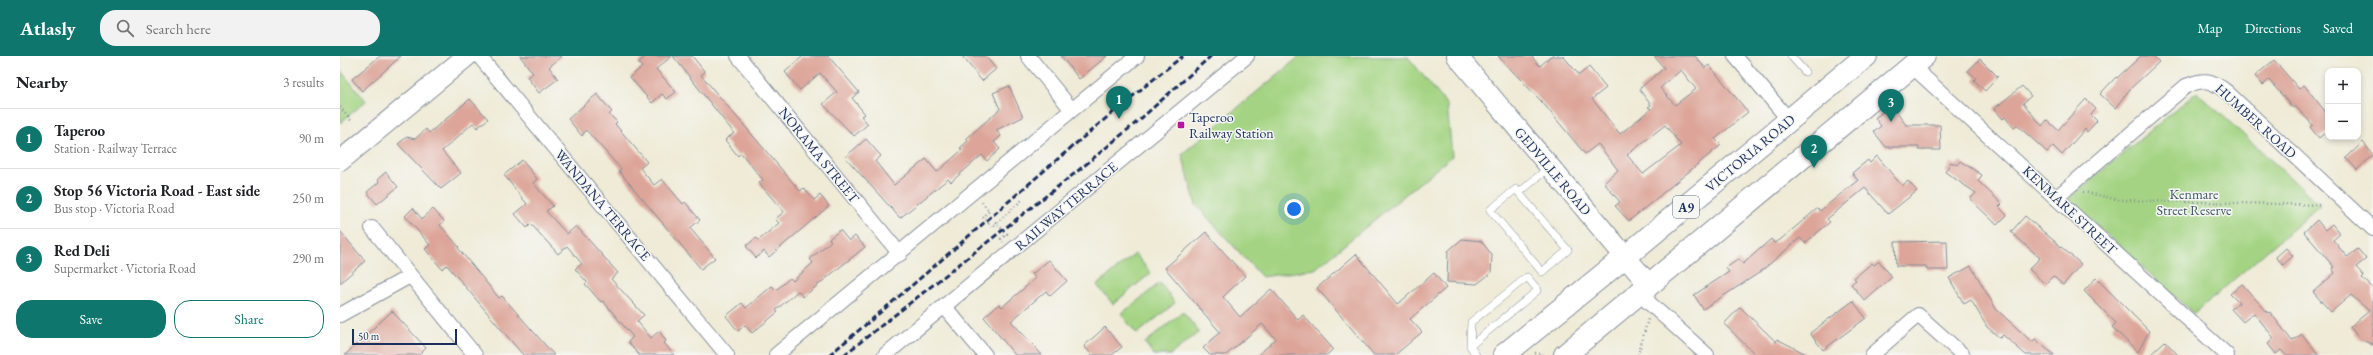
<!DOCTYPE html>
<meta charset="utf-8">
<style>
body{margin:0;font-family:"EB Garamond",serif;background:#f2f2f2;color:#202124}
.controls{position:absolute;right:12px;top:12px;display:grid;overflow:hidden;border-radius:8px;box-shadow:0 2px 6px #0003}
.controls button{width:36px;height:36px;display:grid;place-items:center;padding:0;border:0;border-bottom:1px solid #e0e0e0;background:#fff;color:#202124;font:20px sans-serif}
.scale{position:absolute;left:12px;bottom:10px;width:105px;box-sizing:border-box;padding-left:4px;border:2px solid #1b2f5e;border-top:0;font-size:11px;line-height:14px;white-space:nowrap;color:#1b2f5e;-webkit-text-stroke:3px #f6f6f2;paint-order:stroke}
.you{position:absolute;left:954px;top:153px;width:14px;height:14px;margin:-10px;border:3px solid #fff;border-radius:50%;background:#1a73e8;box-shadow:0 0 0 6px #1a73e833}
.badge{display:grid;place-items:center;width:26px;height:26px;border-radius:50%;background:#0f766e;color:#fff;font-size:13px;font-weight:700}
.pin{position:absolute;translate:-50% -33px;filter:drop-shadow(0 1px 2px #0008)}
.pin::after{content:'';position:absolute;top:21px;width:14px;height:12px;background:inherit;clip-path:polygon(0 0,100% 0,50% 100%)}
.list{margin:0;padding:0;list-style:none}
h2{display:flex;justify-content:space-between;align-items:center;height:52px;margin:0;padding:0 16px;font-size:17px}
h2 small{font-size:13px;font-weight:400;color:#757577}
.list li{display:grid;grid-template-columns:26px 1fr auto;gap:12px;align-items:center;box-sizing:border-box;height:60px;padding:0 16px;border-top:1px solid #e0e0e0}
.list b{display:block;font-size:15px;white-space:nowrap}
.list p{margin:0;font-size:13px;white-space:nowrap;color:#757577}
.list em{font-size:13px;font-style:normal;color:#757577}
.actions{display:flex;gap:8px;padding:12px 16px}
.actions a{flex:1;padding:9px 0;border:1px solid #0f766e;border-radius:16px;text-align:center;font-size:14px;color:#0f766e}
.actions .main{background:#0f766e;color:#fff}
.icon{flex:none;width:22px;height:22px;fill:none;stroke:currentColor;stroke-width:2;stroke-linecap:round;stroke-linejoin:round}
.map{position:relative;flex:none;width:2033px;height:299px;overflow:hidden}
header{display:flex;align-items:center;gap:24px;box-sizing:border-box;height:56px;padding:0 20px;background:#0f766e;color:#fff}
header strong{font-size:19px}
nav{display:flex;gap:22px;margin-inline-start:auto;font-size:14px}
.search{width:280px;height:36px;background:#f2f2f2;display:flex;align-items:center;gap:10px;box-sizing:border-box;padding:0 14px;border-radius:16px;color:#757577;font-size:15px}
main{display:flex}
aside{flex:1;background:#fff}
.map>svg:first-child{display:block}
.green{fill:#a4d483;stroke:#608270}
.building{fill:#dda599;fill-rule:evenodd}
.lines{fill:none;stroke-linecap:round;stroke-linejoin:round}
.lane-casing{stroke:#858d9a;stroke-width:8}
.street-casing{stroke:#858d9a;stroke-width:16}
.secondary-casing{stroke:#858d9a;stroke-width:22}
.highway-casing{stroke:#858d9a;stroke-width:24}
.path{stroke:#858d9a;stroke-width:2.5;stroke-dasharray:1 3;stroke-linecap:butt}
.lane{stroke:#fff;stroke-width:7}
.street{stroke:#fff;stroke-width:14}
.secondary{stroke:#fff;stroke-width:20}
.highway{stroke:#fff;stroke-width:22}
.rail{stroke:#1b2f5e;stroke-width:3;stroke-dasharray:6 3;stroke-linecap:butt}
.poi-dot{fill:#b5179e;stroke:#f6f6f2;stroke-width:1.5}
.labels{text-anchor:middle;stroke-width:3;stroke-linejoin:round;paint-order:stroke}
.shield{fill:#f6f6f2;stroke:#5d6b8a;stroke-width:1}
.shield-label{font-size:13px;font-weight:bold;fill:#1b2f5e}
.poi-label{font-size:14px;fill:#1b2f5e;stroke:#f6f6f2;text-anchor:start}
.street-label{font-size:14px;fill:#1b2f5e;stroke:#f6f6f2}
.park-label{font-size:14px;fill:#3d5867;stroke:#f6f6f2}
</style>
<header>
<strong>Atlasly</strong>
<div class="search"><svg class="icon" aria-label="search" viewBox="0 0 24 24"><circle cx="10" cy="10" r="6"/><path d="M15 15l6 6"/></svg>Search here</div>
<nav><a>Map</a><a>Directions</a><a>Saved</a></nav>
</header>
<main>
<aside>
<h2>Nearby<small>3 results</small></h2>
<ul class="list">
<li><span class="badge">1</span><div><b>Taperoo</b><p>Station · Railway Terrace</p></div><em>90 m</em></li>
<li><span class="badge">2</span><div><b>Stop 56 Victoria Road - East side</b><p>Bus stop · Victoria Road</p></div><em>250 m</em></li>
<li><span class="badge">3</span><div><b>Red Deli</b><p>Supermarket · Victoria Road</p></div><em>290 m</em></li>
</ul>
<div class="actions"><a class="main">Save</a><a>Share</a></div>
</aside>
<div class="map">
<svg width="2033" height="299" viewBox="0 0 2033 299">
<rect width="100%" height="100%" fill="#f6f6f2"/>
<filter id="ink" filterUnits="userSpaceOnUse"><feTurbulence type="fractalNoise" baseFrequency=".025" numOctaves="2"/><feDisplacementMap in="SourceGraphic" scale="8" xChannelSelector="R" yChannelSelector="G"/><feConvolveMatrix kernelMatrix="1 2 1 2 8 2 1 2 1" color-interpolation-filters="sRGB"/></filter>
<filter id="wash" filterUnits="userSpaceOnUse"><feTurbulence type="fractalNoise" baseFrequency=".012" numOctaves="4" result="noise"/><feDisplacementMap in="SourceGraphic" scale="16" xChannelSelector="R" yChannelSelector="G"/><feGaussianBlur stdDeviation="0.9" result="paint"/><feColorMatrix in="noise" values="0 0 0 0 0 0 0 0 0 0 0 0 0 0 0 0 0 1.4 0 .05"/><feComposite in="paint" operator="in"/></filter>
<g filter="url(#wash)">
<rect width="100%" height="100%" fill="#efebd7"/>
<path class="green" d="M960 0 1068 1 1107 49 1112 100 975 213 922 221 856 149 842 98Z
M0 14 26 45 0 67Z
M1857 36 1980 149 1854 258 1728 143Z
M795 198 811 217 773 248 757 229Z
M820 227 835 247 797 278 781 258Z
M843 256 859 276 830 299H814L805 287Z"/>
<g id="blocks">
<path class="building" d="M40 0H61L22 35 12 23Z
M180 0H222L209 11 218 23 199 37 187 21 193 17Z
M306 0H332L316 13 336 36 327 43 322 38 312 47 290 21 302 11 298 7Z
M333 0H352L365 16 361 19 460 135 464 132 474 144 480 139 489 150 429 201 424 195 416 202 406 190 416 182 419 184 439 167 435 163 444 156 419 127 423 124 401 97 398 100 385 84 394 77Z
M463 0H488L519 36 512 42 525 58 521 60 528 68 514 80 483 48 497 36 480 17 460 34 445 16Z
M622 0H645L656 13 642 25Z
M721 0H767L739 23Z
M1158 0H1191L1200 10 1211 0H1223L1239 19 1249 11 1266 32 1252 43 1280 78 1311 53 1308 51 1311 49 1299 33 1324 12 1314 0H1355L1365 12 1369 9 1408 56 1375 83 1381 89 1289 165 1275 150 1280 146 1264 127 1278 114 1258 88 1245 98 1202 46ZM1341 14 1356 33 1335 49 1320 32ZM1325 69 1341 89 1303 118 1287 99Z
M1801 0H1813L1819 6 1790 33 1775 52 1760 38 1776 21 1777 22Z
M1640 3 1658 21 1645 35 1634 24 1636 22 1628 15Z
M1934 4 1959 33 1964 29 1988 59V74L1979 82 1970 71 1973 69 1955 50 1953 52 1929 24 1923 29 1915 20Z
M669 30 683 61 656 74 661 80 654 86 660 93 647 105 642 99 611 126 608 123 560 162 505 101 526 83 541 100 535 105 554 129 586 103 597 116 622 94 620 92 628 85 626 83 660 53 653 37Z
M1682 30 1691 40 1683 47 1702 70 1707 64 1718 74 1746 43 1756 53 1751 59 1757 65 1747 76 1745 73 1722 99 1713 90 1707 96 1677 69 1674 72 1665 61 1663 63 1654 53Z
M257 38 272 56 269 58 277 66 275 68 307 106 300 112 314 129 322 123 343 148 345 146 360 164 350 172 375 202 361 213 279 115 281 113 246 74 242 80 228 63Z
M130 43 148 63 137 72 133 67 102 95 121 117 101 133 58 88 67 81 75 83 86 73 89 77Z
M1551 49 1566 69H1600L1601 94H1579V91H1546L1534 76 1541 70 1535 62Z
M2023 86 2033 99 2017 114 2006 102Z
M1537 100 1562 130 1568 125 1577 135 1548 158 1525 132 1487 163 1490 166 1465 187 1460 182 1419 217 1363 253 1354 239 1389 216 1386 212 1399 203 1403 208 1431 183 1434 187 1440 184 1478 152 1480 155 1518 124 1512 117 1528 104 1530 107Z
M182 104 197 123 193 127 213 150 206 155 227 178 236 170 247 182 278 217 271 223 304 259 297 265 311 282 319 275 326 285 324 287 334 299H299L288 286 293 281 263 245 261 246 245 228 247 226 235 213 242 208 227 190 218 198 191 168 187 172 175 158 187 148 164 119Z
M1620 105 1642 119 1638 125 1662 148 1659 151 1667 159 1657 169 1630 143 1636 137 1605 116 1611 106 1617 109Z
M46 116 58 131 37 148 27 136 39 126 38 123Z
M73 152 82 163 93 153 104 165 100 169 119 191 118 192 159 242 162 240 214 299H183L107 209 102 213 85 193 90 189 65 160Z
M1685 160 1741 208 1723 229 1713 220 1705 228 1689 213 1700 202 1671 176Z
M1977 164 1985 174 1992 168 2000 178 1993 184 2007 201 2018 193 2026 203 2016 211 2024 220 2022 222 2033 232V289L2020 283 2010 271 2029 255 2011 239 1991 256 1973 236 1995 217 1992 212 1994 211 1964 176Z
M500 174 509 185 515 180 525 191 463 241 458 235 436 254 438 256 412 277 405 269 398 275 386 260 402 247 406 252 432 230 436 234 450 222 453 225 473 207 470 203 491 185 489 183Z
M0 175 25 205 0 227Z
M866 176 905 220 883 241 900 261 931 233 958 264 963 259 993 293 987 299H918L936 283 922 268 886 299H870L863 292 880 276 825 212Z
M1122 183 1141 185 1152 199 1151 217 1137 228 1107 226 1108 195Z
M1607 185 1608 214H1587L1586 210H1556L1555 186Z
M1946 192 1953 200 1943 209 1936 201Z
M1016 198 1058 248 1094 217 1106 232 1070 263 1082 276 1055 299H1034L977 232Z
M709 204 727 225 710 240 706 235 671 265 702 299H675L644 261 659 248 662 251 696 222 692 218Z
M1539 205 1552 221 1525 245 1511 228 1516 224 1514 222 1532 207 1534 209Z
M1631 210 1656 253 1692 286 1695 283 1714 299H1686L1663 279 1660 282 1647 271 1631 244 1624 248 1609 222Z
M1756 222 1809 275 1798 296 1772 271 1776 267 1744 235Z
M1902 228 1928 257 1930 256 1952 285 1962 278 1979 299H1946L1941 294 1936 298 1928 288 1934 282 1914 257 1903 266 1891 253 1899 247 1890 238Z
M1513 245 1526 262 1483 294 1470 277Z
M1400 251 1436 286 1437 283 1468 299H1416L1384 268Z
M52 255 86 292 79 299H5Z
M765 271 782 291 772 299H752L744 290Z
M1825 285 1838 299H1810Z"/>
</g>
</g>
<g filter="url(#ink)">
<use href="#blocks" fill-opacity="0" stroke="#858d9a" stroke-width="1"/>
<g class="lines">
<defs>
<path id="lane" d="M1451 0 1465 16
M1179 137 1176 133 1150 154 1202 216 1228 194 1179 137 1209 111
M1130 290 1198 234 1187 221 1131 266 1130 290 1136 299"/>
<path id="street" d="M139 0 387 299
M398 0 560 198
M688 0 732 54
M1395 0 1449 64
M1572 10 1887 299
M1717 141 1846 30C1866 22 1871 24 1887 36L2033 173
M32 172 135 299
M1309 229 1307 245 1367 299
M604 250 645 299
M0 259 70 220
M436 299 797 0
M545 299 907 0
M1532 299 1578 259 1623 299"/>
<path id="secondary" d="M1117 0 1309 229
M0 105 127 0"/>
<path id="highway" d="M1164 299 1285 201 1526 0
M1225 299 1584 0"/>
</defs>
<use href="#lane" class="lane-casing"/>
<use href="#street" class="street-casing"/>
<use href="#secondary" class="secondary-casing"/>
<use href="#highway" class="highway-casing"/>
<path class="path" d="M0 51 12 66
M1743 136 1780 144 1980 149
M642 146 649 155 643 161 652 171 682 144
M655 166 667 178 661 183 663 186
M1195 297 1204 299
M1298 299 1308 263"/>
<use href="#lane" class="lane"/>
<use href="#street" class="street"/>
<use href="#secondary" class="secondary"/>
<use href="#highway" class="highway"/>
<path class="rail" d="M489 299C609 201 721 95 843 0
M504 299 739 114 797 66 871 0"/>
</g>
</g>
<rect class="poi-dot" x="837" y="65" width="8" height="8" rx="2"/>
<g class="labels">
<rect class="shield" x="1333" y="140" width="26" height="22" rx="3"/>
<g class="shield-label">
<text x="1346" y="156">A9</text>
</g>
<g class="poi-label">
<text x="849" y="66">Taperoo<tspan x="849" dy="16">Railway Station</tspan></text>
</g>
<g class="street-label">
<text transform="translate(1916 65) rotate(42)" y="5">HUMBER ROAD</text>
<text transform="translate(1410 97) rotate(-40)" y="5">VICTORIA ROAD</text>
<text transform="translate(479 99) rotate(51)" y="5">NORAMA STREET</text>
<text transform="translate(1213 115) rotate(50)" y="5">GEDVILLE ROAD</text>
<text transform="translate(263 149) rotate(50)" y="5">WANDANA TERRACE</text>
<text transform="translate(726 150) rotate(-40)" y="5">RAILWAY TERRACE</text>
<text transform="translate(1730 154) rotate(43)" y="5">KENMARE STREET</text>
</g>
<g class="park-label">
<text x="1854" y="143">Kenmare<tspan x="1854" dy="16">Street Reserve</tspan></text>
</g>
</g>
</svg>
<div class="controls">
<button>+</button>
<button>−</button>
</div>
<div class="scale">50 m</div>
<div class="you"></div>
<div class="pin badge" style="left:779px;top:63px">1</div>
<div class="pin badge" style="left:1474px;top:112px">2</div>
<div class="pin badge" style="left:1551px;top:66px">3</div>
</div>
</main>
